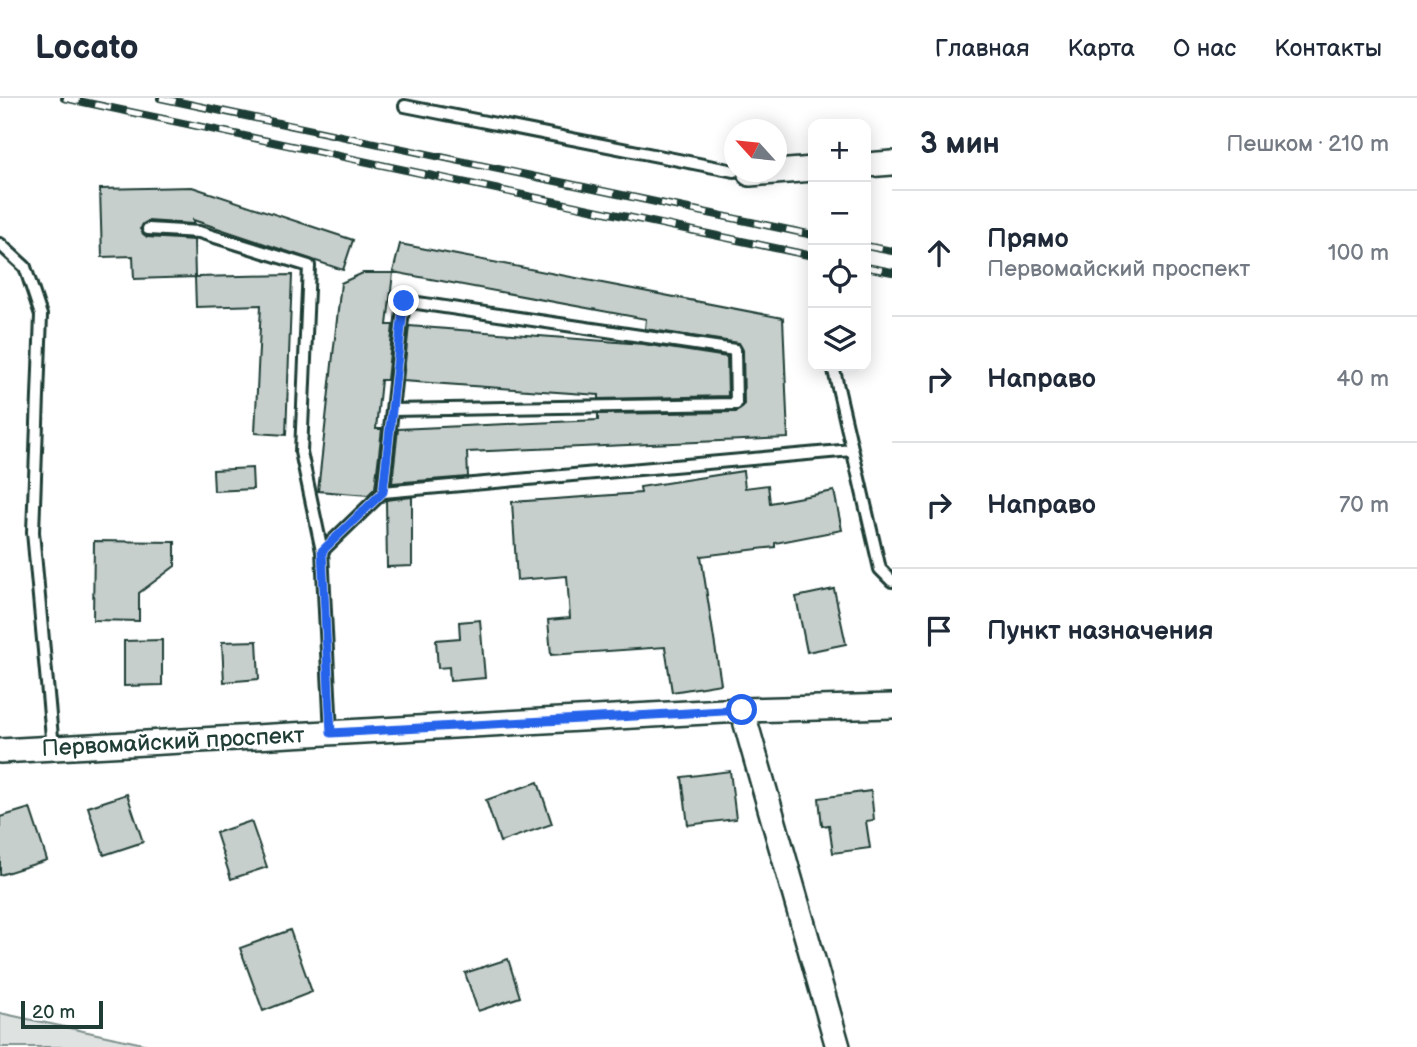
<!DOCTYPE html>
<html lang="ru">
<meta charset="utf-8">
<style>
body{margin:0;font-family:"Balsamiq Sans",sans-serif;background:#f2f2f3;color:#1f2937}
.controls{position:absolute;right:21px;top:21px;display:grid;overflow:hidden;border-radius:14px;box-shadow:0 4px 18px #0003}
.controls button{width:63px;height:63px;display:grid;place-items:center;padding:0;border:0;border-bottom:2px solid #e0e1e3;background:#fff;color:#1f2937;font:35px sans-serif}
.compass{position:absolute;left:724px;top:21px;width:63px;height:63px;border-radius:50%;background:#fff;box-shadow:0 4px 18px #0003;rotate:297deg}
.scale{position:absolute;left:21px;bottom:18px;width:82px;box-sizing:border-box;padding-left:7px;border:4px solid #1f3d34;border-top:0;font-size:19px;line-height:24px;white-space:nowrap;color:#1f3d34;-webkit-text-stroke:5px #fff;paint-order:stroke}
.stop{position:absolute;width:21px;height:21px;margin:-16px;border:5px solid #2563eb;border-radius:50%;background:#fff}
.stop.end{background:#2563eb;border-color:#fff;box-shadow:0 2px 7px #0008}
.list{margin:0;padding:0;list-style:none}
h2{display:flex;justify-content:space-between;align-items:center;height:91px;margin:0;padding:0 28px;font-size:30px}
h2 small{font-size:23px;font-weight:400;color:#747a83}
.list li{display:grid;grid-template-columns:46px 1fr auto;gap:21px;align-items:center;box-sizing:border-box;height:126px;padding:0 28px;border-top:2px solid #e0e1e3}
.list b{display:block;font-size:26px;white-space:nowrap}
.list p{margin:0;font-size:23px;white-space:nowrap;color:#747a83}
.list em{font-size:23px;font-style:normal;color:#747a83}
.icon{flex:none;width:38px;height:38px;fill:none;stroke:currentColor;stroke-width:2;stroke-linecap:round;stroke-linejoin:round}
.map{position:relative;flex:none;width:892px;height:949px;overflow:hidden}
header{display:flex;align-items:center;gap:42px;box-sizing:border-box;height:98px;padding:0 35px;background:#fff;border-bottom:2px solid #e0e1e3}
header strong{font-size:33px}
nav{display:flex;gap:38px;margin-inline-start:auto;font-size:24px}
main{display:flex}
aside{flex:1;background:#fff}
.map>svg:first-child{display:block}
.green{fill:#dee3e2;stroke:#7e908b;stroke-width:2}
.building{fill:#c7cfcc;stroke:#1f3d34;stroke-width:2}
.lines{fill:none;stroke-linecap:round;stroke-linejoin:round}
.service-casing{stroke:#1f3d34;stroke-width:16}
.minor-casing{stroke:#1f3d34;stroke-width:28}
.service{stroke:#fff;stroke-width:10}
.minor{stroke:#fff;stroke-width:23}
.rail-casing{stroke:#1f3d34;stroke-width:8}
.rail{stroke:#fff;stroke-width:5;stroke-dasharray:16;stroke-linecap:butt}
.route{stroke:#2563eb;stroke-width:9}
.labels{text-anchor:middle;stroke-width:5;stroke-linejoin:round;paint-order:stroke}
.street-label{font-size:23px;fill:#1f3d34;stroke:#fff}
</style>
<header>
<strong>Locato</strong>
<nav><a>Главная</a><a>Карта</a><a>О нас</a><a>Контакты</a></nav>
</header>
<main>
<div class="map">
<svg width="892" height="949" viewBox="0 0 892 949">
<rect width="100%" height="100%" fill="#fff"/>
<filter id="ink" filterUnits="userSpaceOnUse"><feTurbulence type="fractalNoise" baseFrequency=".0143" numOctaves="2"/><feDisplacementMap in="SourceGraphic" scale="14" xChannelSelector="R" yChannelSelector="G"/><feConvolveMatrix kernelMatrix="1 2 1 2 8 2 1 2 1" color-interpolation-filters="sRGB"/></filter>
<g filter="url(#ink)">
<path class="green" d="M0 915 157 949H0Z"/>
<path class="building" d="M192 89 353 142 343 172 193 122V126L148 123 140 131 147 139 194 142 195 179 134 181 133 158 102 159 100 91Z
M400 146 783 220 788 340 467 354 468 379 392 385 398 331 598 322V316L736 314 744 306 743 252 739 245 645 231 646 221 393 174Z
M363 175H393L387 227H393L387 282H381L376 331H382L375 390 368 397 318 393 341 185Z
M292 177 286 337 255 335 261 207 196 209 195 179Z
M409 228 643 246 727 259 728 298 599 301V297L403 283Z
M252 370 253 391 214 393 213 372Z
M743 373 745 390 768 387 770 405 834 393 842 432 775 445V449L701 458 721 586 672 594 665 549 551 557 548 522 570 520 567 478 517 482 512 404 641 395 640 389Z
M412 399V468L387 469 386 402Z
M94 443 175 444V468L139 495V523L93 522Z
M834 491 846 546 807 554 796 499Z
M480 522 485 580 450 583 449 569 438 570 436 542 460 540 459 524Z
M162 542V587L124 588V543Z
M257 543 259 581 224 584 222 544Z
M730 673 736 721 688 727 682 679Z
M538 684 552 726 500 744 486 702Z
M871 693 874 722 866 723 870 750 833 755 829 727 822 728 819 700Z
M127 696 143 744 104 757 88 709Z
M30 710 47 762 0 777V719Z
M251 723 267 769 231 781 216 735Z
M290 832 312 894 263 913 240 850Z
M508 861 520 899 478 913 465 875Z"/>
<g class="lines">
<defs>
<path id="service" d="M405 8 734 73
M148 131 199 134 309 168 301 354 322 453 331 635
M0 146 25 169 41 217 33 434 53 650
M833 268 880 471 892 483
M383 394 852 352
M322 453 383 394 404 203 735 252 736 306 392 312"/>
<path id="minor" d="M866 67 892 65
M750 76 813 71
M742 612 838 949
M0 653 742 612 892 608"/>
</defs>
<use href="#service" class="service-casing"/>
<use href="#minor" class="minor-casing"/>
<use href="#service" class="service"/>
<use href="#minor" class="minor"/>
<defs>
<path id="rail" d="M64 0 813 158
M160 0 813 137
M866 148 892 153
M866 169 892 174"/>
</defs>
<use href="#rail" class="rail-casing"/>
<use href="#rail" class="rail"/>
</g>
</g>
<g class="lines" filter="url(#ink)">
<path class="route" d="M404 203 383 394 322 453 331 635 742 612"/>
</g>
<g class="labels">
<g class="street-label">
<text transform="translate(173 643) rotate(-3)" y="8">Первомайский проспект</text>
</g>
</g>
</svg>
<div class="controls">
<button>+</button>
<button>−</button>
<button><svg class="icon" aria-label="locate" viewBox="0 0 24 24"><circle cx="12" cy="12" r="6"/><path d="M12 2v4M12 18v4M2 12h4M18 12h4"/></svg></button>
<button><svg class="icon" aria-label="layers" viewBox="0 0 24 24"><path d="M12 4l9 5-9 5-9-5zM3 14l9 5 9-5"/></svg></button>
</div>
<svg class="compass" viewBox="-18 -18 36 36"><path d="M0-13l5 13h-10z" fill="#e53935"/><path d="M0 13l5-13h-10z" fill="#747a83"/></svg>
<div class="scale">20 m</div>
<div class="stop" style="left:742px;top:612px"></div>
<div class="stop end" style="left:404px;top:203px"></div>
</div>
<aside>
<h2>3 мин<small>Пешком · 210 m</small></h2>
<ul class="list">
<li><svg class="icon" aria-label="ahead" viewBox="0 0 24 24"><path d="M12 20V5M6 11l6-6 6 6"/></svg><div><b>Прямо</b><p>Первомайский проспект</p></div><em>100 m</em></li>
<li><svg class="icon" aria-label="right" viewBox="0 0 24 24"><path d="M7 20v-9h11M14 6l5 5-5 5"/></svg><div><b>Направо</b></div><em>40 m</em></li>
<li><svg class="icon" aria-label="right" viewBox="0 0 24 24"><path d="M7 20v-9h11M14 6l5 5-5 5"/></svg><div><b>Направо</b></div><em>70 m</em></li>
<li><svg class="icon" aria-label="arrive" viewBox="0 0 24 24"><path d="M6 21V4h12l-3 4 3 4H6"/></svg><div><b>Пункт назначения</b></div></li>
</ul>
</aside>
</main>
